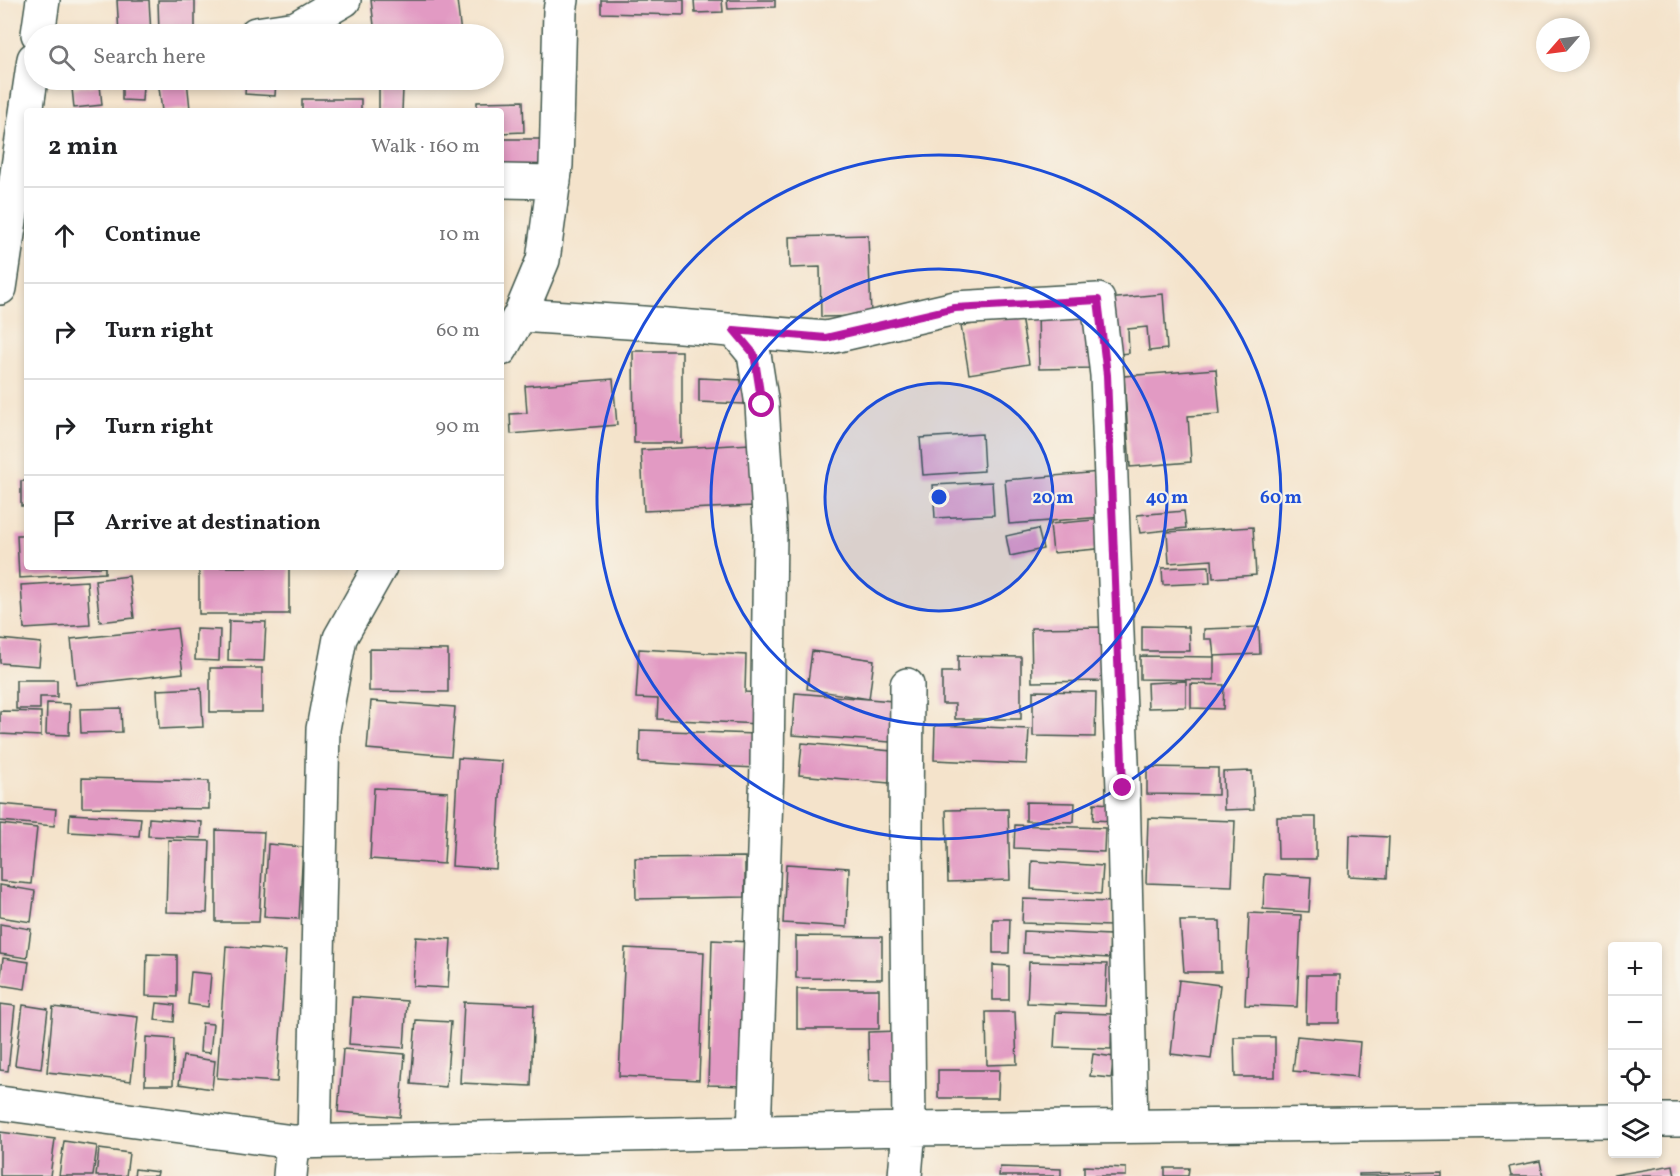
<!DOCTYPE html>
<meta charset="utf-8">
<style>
body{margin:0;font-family:Vollkorn,serif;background:#f2f2f2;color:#202124}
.controls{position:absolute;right:18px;bottom:18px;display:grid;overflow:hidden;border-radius:6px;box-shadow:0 3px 9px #0003}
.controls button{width:54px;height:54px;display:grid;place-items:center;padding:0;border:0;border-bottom:2px solid #e0e0e0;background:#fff;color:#202124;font:30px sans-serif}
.compass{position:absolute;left:1536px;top:18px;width:54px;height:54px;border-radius:50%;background:#fff;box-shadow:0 3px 9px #0003;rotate:242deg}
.stop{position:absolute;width:18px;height:18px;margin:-14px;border:4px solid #b5179e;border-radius:50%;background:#fff}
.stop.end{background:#b5179e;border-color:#fff;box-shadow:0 2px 6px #0008}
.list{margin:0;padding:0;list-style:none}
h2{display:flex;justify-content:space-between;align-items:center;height:78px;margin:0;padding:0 24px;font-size:26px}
h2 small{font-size:20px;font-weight:400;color:#757577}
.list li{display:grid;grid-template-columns:39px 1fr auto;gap:18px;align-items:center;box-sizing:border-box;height:96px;padding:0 24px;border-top:2px solid #e0e0e0}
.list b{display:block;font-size:22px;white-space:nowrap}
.list em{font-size:20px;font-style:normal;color:#757577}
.icon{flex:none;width:33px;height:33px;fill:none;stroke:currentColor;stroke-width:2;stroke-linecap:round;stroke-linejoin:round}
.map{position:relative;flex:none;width:1680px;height:1176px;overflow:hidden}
.search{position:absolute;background:#fff;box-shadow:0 3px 9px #0003;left:24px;top:24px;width:480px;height:66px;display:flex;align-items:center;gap:15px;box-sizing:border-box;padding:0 21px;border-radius:33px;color:#757577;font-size:22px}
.panel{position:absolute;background:#fff;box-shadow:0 3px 9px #0003;left:24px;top:108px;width:480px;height:462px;border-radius:6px}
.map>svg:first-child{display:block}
.building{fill:#e29ac3}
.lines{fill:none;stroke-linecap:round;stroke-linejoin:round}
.minor-casing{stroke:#3f564b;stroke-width:36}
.tertiary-casing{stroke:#3f564b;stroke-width:36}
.minor{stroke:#fff;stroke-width:33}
.tertiary{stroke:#fff;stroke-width:33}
.route{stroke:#b5179e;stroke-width:8}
.ring{fill:none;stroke:#1d4ed8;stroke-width:3}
.centre{fill:#1d4ed8;stroke:#f7f3e8;stroke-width:3}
.ring-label{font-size:18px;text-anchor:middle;font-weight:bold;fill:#1d4ed8;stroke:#f7f3e8;stroke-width:4.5;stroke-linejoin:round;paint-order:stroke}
</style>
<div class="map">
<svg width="1680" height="1176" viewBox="0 0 1680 1176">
<rect width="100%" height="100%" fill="#f7f3e8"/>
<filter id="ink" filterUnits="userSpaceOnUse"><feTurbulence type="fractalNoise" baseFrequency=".0167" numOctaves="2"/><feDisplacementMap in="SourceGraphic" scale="12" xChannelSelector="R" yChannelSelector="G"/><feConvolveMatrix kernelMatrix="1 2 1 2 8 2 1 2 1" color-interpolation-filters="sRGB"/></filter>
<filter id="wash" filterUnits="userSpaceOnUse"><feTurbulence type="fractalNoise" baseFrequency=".008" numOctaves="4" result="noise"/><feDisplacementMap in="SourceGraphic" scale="24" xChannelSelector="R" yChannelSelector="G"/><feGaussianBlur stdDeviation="1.35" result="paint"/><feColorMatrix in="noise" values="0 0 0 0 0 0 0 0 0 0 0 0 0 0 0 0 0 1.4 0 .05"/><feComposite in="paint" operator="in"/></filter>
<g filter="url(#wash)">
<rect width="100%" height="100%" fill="#f4e3cb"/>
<g id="blocks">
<path class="building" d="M117 0H149L151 34H119Z
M158 0H195V32L159 33Z
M371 0H457L461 34H375Z
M601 0H684V15L601 13Z
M694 0H722L723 12 695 13Z
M727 0H775V7L728 9Z
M158 80H187L190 109 162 111Z
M246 80H276L275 96 245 94Z
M100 85 102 105 74 108 72 88Z
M122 85 143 86 142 101 122 100Z
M379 88 403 89 402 111H379Z
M302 99H361V111H302Z
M523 101 524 132 501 133V111H477V102Z
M501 139H544V171H501Z
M868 235 871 316 821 317 820 267 790 268 789 237Z
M1163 294 1167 349 1149 351 1147 327 1128 329 1129 353 1110 355 1106 299Z
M1092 307 1094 368 1039 369 1038 308Z
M1021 317 1029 364 969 374 961 326Z
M633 351H682V443H634Z
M1216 369 1220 414 1188 416 1191 462 1130 467 1124 376Z
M699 378 745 380 744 404 699 402Z
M613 379 617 425 511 434 510 414 527 413 525 386Z
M982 434 984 471 923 475 920 438Z
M751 444 754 506 644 511 641 450Z
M1100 472 1104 517 1009 524 1005 480Z
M21 481H27V506H21Z
M992 482 994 515 935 518 933 485Z
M1184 511 1186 528 1140 533 1137 515Z
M1104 519 1107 548 1053 553 1050 524Z
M1253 527 1256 575 1213 578 1212 560 1169 563 1167 532Z
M1038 529 1043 549 1010 556 1006 536Z
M17 535H27V567H105V573L19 578Z
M1209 566 1210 583 1163 585 1162 568Z
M199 567H289V614H199Z
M129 576 134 618 100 622 95 580Z
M87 581 90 625 24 629 21 585Z
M229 621 266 622 264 661 228 660Z
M1142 626 1189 627 1190 651H1142Z
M1107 627 1108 681 1032 682 1031 628Z
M1259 627 1260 654 1214 656 1212 639H1204V629Z
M177 628 183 673 76 685 71 639Z
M196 629 220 630 219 661 195 660Z
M0 639 41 643 39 666 0 663Z
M369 649 448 650V692L369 691Z
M639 649 746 655 745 692 761 693 759 724 657 719 658 699 636 698Z
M812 651 874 660 869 699 807 689Z
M958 656 1021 657V719H955V704H942V672H958Z
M1140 656 1214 657V680L1140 679Z
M210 668H262V712H210Z
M16 680H57V697H40V709H16Z
M1186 681V707L1148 708 1147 683Z
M1191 684 1224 685 1223 709 1191 708Z
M201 688 203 727 159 729 157 690Z
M1033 691 1096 692 1095 737 1033 736Z
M795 693 893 701 890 742 792 735Z
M371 701 455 707 451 756 367 749Z
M47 703 70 704 69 735 46 734Z
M121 708 122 732 81 733 80 709Z
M0 711 41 712V736L0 734Z
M935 725 1029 729 1027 764 934 760Z
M640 730 756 734 755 768 639 762Z
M802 743 892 751 889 783 799 775Z
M458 758 502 761 496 869 452 866Z
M1147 767 1218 768V795L1147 794Z
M1252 771 1254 809 1224 810 1223 772Z
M82 778 209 781V809L82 807Z
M374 788 448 792 444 864 370 859Z
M1026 802 1075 803 1074 822 1026 821Z
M1094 803 1114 804 1113 821 1093 820Z
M0 804 56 809 54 826 0 821Z
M1008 809 1010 880 948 882 946 810Z
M70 814 141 818 139 836 69 832Z
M1277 817H1316V859H1278Z
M149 818 202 822 201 838 148 836Z
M1148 818 1235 821 1232 886 1146 883Z
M0 824 37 828 31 884 0 881Z
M1015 825 1105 828 1104 852 1014 848Z
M216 830 264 832 259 922H216Z
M1350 835 1389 837 1387 878 1349 876Z
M168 840 210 841 207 913 166 912Z
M268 844 303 847 299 919 264 917Z
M745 857V897L636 899 635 858Z
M1032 861 1103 866 1101 894 1031 889Z
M786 864 849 868 847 927 783 923Z
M1265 874 1311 877 1309 912 1263 909Z
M0 885 35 891 31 922 0 917Z
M1023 899 1111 902V926L1022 923Z
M1249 913 1301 915 1297 1007 1245 1005Z
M993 919H1010L1009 953H993Z
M1180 921H1220L1221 972H1184Z
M0 924 31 929 27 958 0 954Z
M1024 931 1110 935 1109 958 1023 953Z
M796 936 882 937V979L796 978Z
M416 937 451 939 448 988 413 986Z
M712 940 750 942 747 1086 708 1085Z
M226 946 286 951 277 1082 217 1078Z
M625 948 704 952 699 1080 619 1076Z
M147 954 177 955V997L146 996Z
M3 958 29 962 25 989 0 985Z
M1029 962 1107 964 1105 1006 1027 1003Z
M993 965 1009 966V1000H993Z
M191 972 211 974 208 1007 188 1004Z
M1307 975H1340L1339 1023H1306Z
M1179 980 1220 985 1211 1059 1171 1054Z
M797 989H879V1029H797Z
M352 997 407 1001 404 1048 349 1044Z
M464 1002 534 1005 531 1086 460 1083Z
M157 1003 175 1005 174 1022 155 1020Z
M0 1004 15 1006 8 1071 0 1070Z
M23 1005 48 1009 41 1069 15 1065Z
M53 1007 138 1017 131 1081 47 1072Z
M986 1012H1015L1017 1064 987 1065Z
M1056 1012 1112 1014 1111 1049 1054 1047Z
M416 1020 451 1022 446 1087 411 1084Z
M202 1023 213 1024 210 1053 200 1052Z
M899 1031 900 1081H869L868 1032Z
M1297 1036 1360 1042 1357 1077 1293 1071Z
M146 1037 174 1039 173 1085H145Z
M1234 1037H1275V1077H1235Z
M343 1049 405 1054 400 1117 338 1112Z
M1093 1054 1114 1057 1111 1078 1090 1076Z
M183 1056 215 1061 212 1089 179 1084Z
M938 1070H999L998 1098H938Z
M0 1132 55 1139 50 1176H0Z
M64 1141 97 1146 93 1176H59Z
M99 1149 129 1153 126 1176H96Z
M1540 1161 1543 1176H1511L1509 1167Z
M1673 1165 1675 1176H1615L1614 1175Z
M1084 1166 1126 1168V1176H1084Z
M1000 1167 1061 1169V1176H999Z
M1165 1168H1189L1188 1176H1165Z
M135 1169 158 1172 157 1176H134Z
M1442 1172V1176H1359V1174Z"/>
</g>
</g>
<g filter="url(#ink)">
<use href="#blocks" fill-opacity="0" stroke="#3f564b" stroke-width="1.5"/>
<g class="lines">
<defs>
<path id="minor" d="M256 34 296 28 344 0
M501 181 554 182
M520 315 643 323 826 338 955 308 1098 300 1107 375 1123 788 1131 1126
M734 330 754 354 762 405 770 531 767 767 754 1132
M501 349 520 315 543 260 556 165 560 11 562 0
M0 1103 293 1142 909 1129 1612 1121
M1658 1120H1680
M314 1141 323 729 340 638 380 567
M290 1176 293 1142
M905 1176 909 1129 906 830 907 685"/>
<path id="tertiary" d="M38 34 43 0
M0 288 34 59"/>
</defs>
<use href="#minor" class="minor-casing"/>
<use href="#tertiary" class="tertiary-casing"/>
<use href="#minor" class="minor"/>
<use href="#tertiary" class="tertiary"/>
</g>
</g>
<g class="lines" filter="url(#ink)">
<path class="route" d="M762 405 754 354 734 330 826 338 955 308 1098 300 1107 375 1123 788"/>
</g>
<circle cx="939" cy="497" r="114" fill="#1d4ed8" fill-opacity=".12"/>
<g class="ring">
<circle cx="939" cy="497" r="114"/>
<circle cx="939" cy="497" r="228"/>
<circle cx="939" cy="497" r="342"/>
</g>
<circle cx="939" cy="497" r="9" class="centre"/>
<g class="ring-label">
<text x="1053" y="503">20 m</text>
<text x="1167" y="503">40 m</text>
<text x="1281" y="503">60 m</text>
</g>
</svg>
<div class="controls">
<button>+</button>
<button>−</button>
<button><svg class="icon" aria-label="locate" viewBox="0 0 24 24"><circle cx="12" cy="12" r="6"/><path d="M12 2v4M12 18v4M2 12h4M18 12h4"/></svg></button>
<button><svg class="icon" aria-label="layers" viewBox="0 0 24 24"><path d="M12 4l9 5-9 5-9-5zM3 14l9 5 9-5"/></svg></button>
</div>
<svg class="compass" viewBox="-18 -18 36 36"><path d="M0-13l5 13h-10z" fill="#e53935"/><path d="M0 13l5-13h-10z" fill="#757577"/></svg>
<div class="stop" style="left:762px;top:405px"></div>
<div class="stop end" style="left:1123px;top:788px"></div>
<div class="search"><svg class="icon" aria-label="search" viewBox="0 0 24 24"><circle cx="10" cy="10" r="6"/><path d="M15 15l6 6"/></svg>Search here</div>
<section class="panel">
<h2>2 min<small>Walk · 160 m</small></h2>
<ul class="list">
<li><svg class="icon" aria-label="ahead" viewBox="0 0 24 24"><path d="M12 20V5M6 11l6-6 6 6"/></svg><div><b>Continue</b></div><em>10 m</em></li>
<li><svg class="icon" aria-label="right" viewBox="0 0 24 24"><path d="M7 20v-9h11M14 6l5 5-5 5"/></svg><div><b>Turn right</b></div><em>60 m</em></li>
<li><svg class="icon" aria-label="right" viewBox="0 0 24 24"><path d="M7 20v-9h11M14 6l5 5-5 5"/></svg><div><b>Turn right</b></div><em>90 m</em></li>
<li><svg class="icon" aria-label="arrive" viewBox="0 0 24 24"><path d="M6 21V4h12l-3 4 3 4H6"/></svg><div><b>Arrive at destination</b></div></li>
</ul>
</section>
</div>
